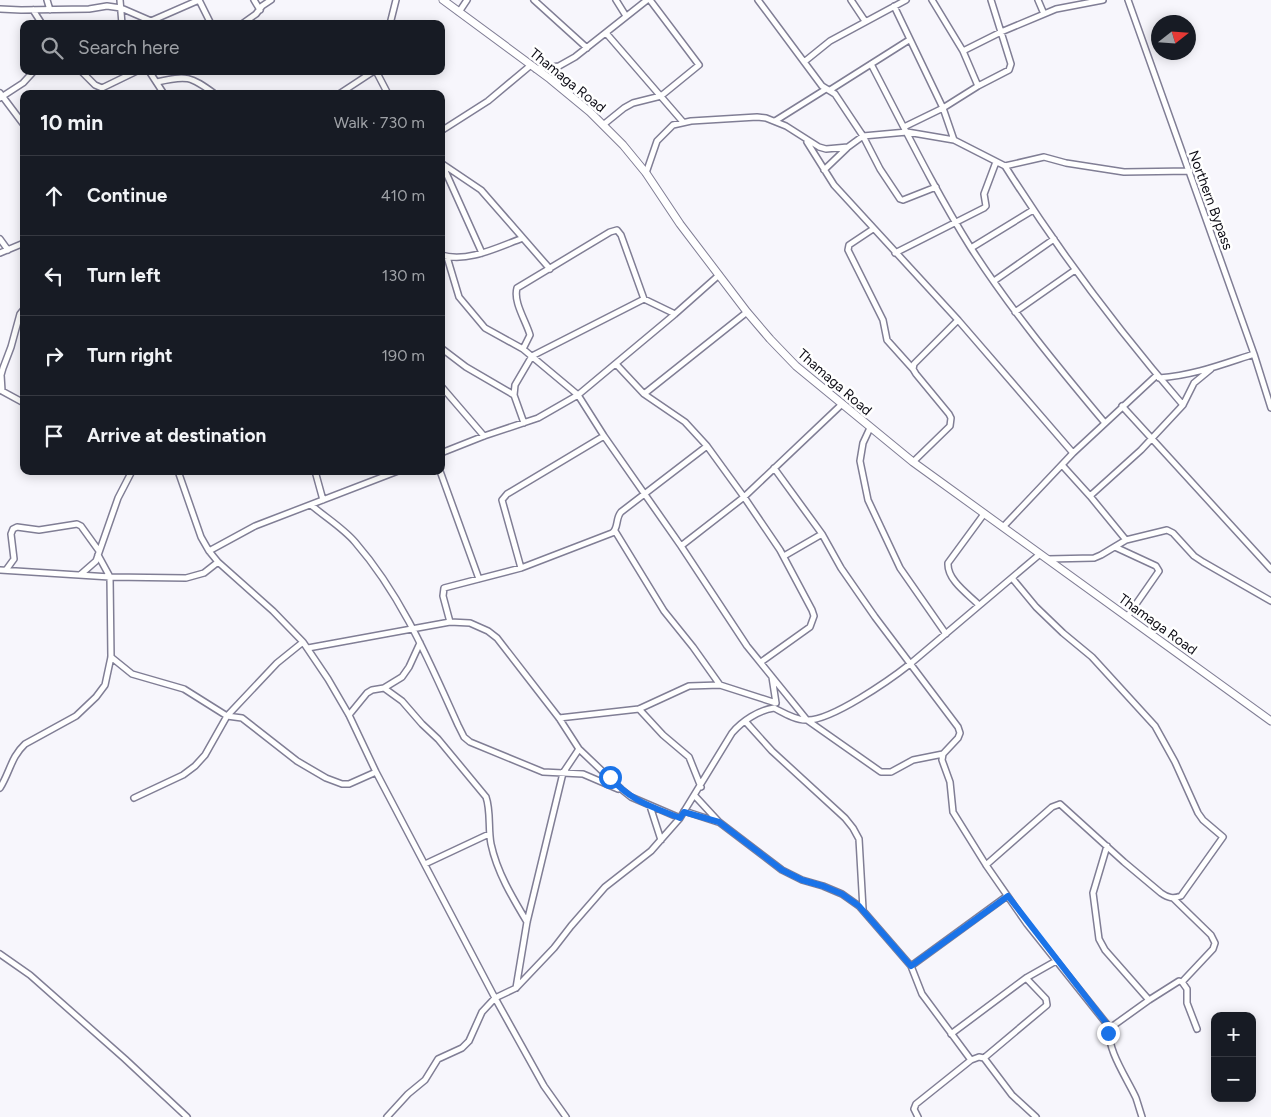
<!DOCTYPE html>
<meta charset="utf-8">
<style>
body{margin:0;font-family:Figtree,sans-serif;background:#242831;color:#f1f3f6}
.controls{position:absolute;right:15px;bottom:15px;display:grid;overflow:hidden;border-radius:10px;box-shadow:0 2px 12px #0003}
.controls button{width:45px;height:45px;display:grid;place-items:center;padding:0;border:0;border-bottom:1px solid #363941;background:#171b24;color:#f1f3f6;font:25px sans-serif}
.compass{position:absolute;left:1151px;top:15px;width:45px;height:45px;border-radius:50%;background:#171b24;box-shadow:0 2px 12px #0003;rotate:73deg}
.stop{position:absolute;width:15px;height:15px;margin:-11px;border:4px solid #1a73e8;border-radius:50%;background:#fff}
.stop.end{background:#1a73e8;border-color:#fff;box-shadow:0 1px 5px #0008}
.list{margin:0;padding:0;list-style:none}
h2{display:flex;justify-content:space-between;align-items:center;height:65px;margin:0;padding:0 20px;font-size:21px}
h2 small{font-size:16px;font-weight:400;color:#9ea1a6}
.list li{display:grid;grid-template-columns:32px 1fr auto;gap:15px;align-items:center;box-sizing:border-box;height:80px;padding:0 20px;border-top:1px solid #363941}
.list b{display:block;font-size:19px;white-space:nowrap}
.list em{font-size:16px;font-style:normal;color:#9ea1a6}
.icon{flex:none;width:28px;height:28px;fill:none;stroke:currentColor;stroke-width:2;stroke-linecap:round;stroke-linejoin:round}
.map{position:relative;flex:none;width:1271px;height:1117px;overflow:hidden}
.search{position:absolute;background:#171b24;box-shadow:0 2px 12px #0003;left:20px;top:20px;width:425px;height:55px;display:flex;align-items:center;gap:12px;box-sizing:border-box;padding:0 18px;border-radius:10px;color:#9ea1a6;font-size:19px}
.panel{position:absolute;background:#171b24;box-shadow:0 2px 12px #0003;left:20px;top:90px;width:425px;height:385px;border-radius:10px}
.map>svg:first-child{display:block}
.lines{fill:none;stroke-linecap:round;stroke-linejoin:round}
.minor-casing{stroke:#807e95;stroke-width:8}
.secondary-casing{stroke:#807e95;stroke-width:9}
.minor{stroke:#fff;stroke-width:5}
.secondary{stroke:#fff;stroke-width:7}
.route{stroke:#1a73e8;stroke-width:6}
.labels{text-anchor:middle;stroke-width:5;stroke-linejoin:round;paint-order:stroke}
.street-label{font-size:14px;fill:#0c0b14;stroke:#fff}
</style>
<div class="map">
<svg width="1271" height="1117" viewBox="0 0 1271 1117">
<rect width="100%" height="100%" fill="#f7f6fc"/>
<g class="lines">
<defs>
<path id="minor" d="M47 0 50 10
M120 0 122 24
M199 0 211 24
M254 0 260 10
M534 0 587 48
M616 0 626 16
M758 0 822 86 835 94 863 136 880 169 900 199 903 200 936 187
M851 0 865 21
M932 0 963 51 978 86
M1038 0 1044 14
M1128 0 1254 354 1271 408
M894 6 943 108 954 140
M0 9 21 10 89 9 107 6 121 8 151 21 199 0
M33 10 42 24
M459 12 467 0
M242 24 256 14 262 6 271 0
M390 24 396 0
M606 33 683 122
M963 51 1001 32 1056 9 1103 0
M804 62 830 41 906 0
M871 64C903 125 934 189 971 248 1011 310 1058 367 1105 423
M536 69 559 66 575 57 647 0
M81 71 95 85 102 88 137 71
M149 71 164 94
M376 71 388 94
M157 82C187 75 190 76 215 94
M830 90 909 40
M0 93 24 125
M339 94 374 71
M0 98 23 83 34 71
M775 121 826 89
M603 125 624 108 633 103 661 96 699 65 650 0
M904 127 943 108 978 86 1009 70 1011 64 991 0
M441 131 488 101 531 65
M807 142 834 185 958 320 914 364 913 369 916 374 949 414 951 418 950 426 913 462
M441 163 481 190 550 269
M442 164 482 253
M1005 166C1058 250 1118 330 1183 405
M824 170 847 148
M646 173 657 141 673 125 691 121 757 117 766 118 786 126 819 147 826 149 848 147 863 136 907 132 954 140 1005 166 1044 157 1066 163 1124 172 1190 171
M873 229 849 245 848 250 883 320 887 340 913 369
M0 239 8 250
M971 248 1033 210
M0 253 24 243
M895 253 984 208 986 206 984 194 996 162
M441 255C468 263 498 247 523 238
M447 257 459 297 485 328 523 349 578 395 604 436 681 546 747 646 807 720 881 772H891L913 760 943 754
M994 281 1054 239
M1015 312 1075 270
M958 320 1073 453
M441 348 466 367 514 395
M523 349 530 335C526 321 513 302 517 288L610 232 617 230 621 235 644 299
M616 364 644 394 685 422 707 446 744 497 780 550 812 610 814 616 810 627 761 662
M1159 378C1195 375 1220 365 1254 354
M441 386 484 436
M0 390 24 403
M2 391 1 375 3 368 11 347 20 314 24 309
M644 394 747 312
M1122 406 1271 569
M524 423 514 395 515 385 532 356 644 299 675 314
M870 428 863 443 860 461 868 500 900 568 946 634
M441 453 484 436 538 418 578 395 675 314 719 275
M1062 465 1090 496 1126 540
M774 468 822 534 841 568 875 617 958 727 960 733 958 738 943 754 942 760 950 782 953 812 986 865 1027 924 1110 1028
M178 471 201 537 209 551 218 562 273 611 303 642 328 679 349 715 376 772 495 998 544 1086 566 1117
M315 471 323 500
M440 471 479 579
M1090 496 1141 450 1183 405 1194 383 1211 369
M311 505C325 517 343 528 355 542 402 596 429 661 458 725L464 737 470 742 543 772 583 774 618 789
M1003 527 1073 453 1157 375
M615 531 664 611 693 647 720 685
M681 546 744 497 841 405
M1115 547 1156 566 1159 571 1127 617
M209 551 255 526 398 471
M784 556 822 534
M1048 559 1094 558 1101 555 1126 540 1167 530 1173 533 1194 556 1203 562 1271 601
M521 568 502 500 507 494 604 436
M0 570 110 577 186 578 204 573 218 562
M6 570 14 559 11 534 13 529 17 527 39 530 77 524 81 526 99 551
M80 575 96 561 118 498 132 471
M979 605C968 594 947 580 948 563L984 514
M450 622 443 596 444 588 521 568 612 533C619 528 615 519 621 512L707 446
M308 648 450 622 470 623 488 631 497 638 559 718 579 749 621 789 631 797 680 818
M111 657 132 674 184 689 227 716 242 718 297 761 326 778 342 784H349L376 772
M772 677 776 703
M384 688 402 701 422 724 438 739 486 797C491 811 488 829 491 844 497 872 512 897 527 922
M639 709 663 735 689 757 701 787
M349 715 367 693 372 690 384 688 402 677 409 667 420 643
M559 718 639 709 689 686 720 685 776 703
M745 721 772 751 845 818 853 828 859 839 863 909
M0 788C10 772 11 757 25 744L76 716 96 697 105 685 111 657 110 577 98 555
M695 796 719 822 782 870 802 880 823 886 842 894 859 906 911 966 922 994 971 1060
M134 798 183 775 195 766 205 755 227 716 277 663 303 642
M650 806 661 840
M684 811 718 822
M1107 846 1093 893 1099 939 1105 950 1149 1000
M425 864 489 834
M986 865 1052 807 1060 804 1124 862 1161 893C1168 898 1173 899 1181 896L1223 837 1203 820 1198 813 1175 762 1155 726 1092 657 1063 633 1036 607 1012 578
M0 954 30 975 125 1059 187 1117
M911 966 1007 896
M1182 982 1187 989V1003L1197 1029
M516 988 527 922 563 773 579 749
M951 1034 1026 978 1056 961
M984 1058 1047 1005 1046 999 1026 978
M387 1117 408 1094 425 1080 438 1059 462 1048 469 1041 482 1012 495 998 516 988 554 948 571 926 605 887 651 851 680 818 732 733C742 721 759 710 774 708 784 713 795 720 806 720 830 722 891 679 910 664L1040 554
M918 1117 914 1109 916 1104 971 1060 979 1057 984 1058 1012 1095 1036 1117
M1142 1117C1140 1111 1138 1104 1136 1098 1128 1080 1105 1047 1110 1028L1149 1000 1179 981 1182 982 1213 949 1215 943 1211 935 1174 899"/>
<path id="secondary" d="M443 0 550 79 590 112 623 145 646 173 680 224 747 312 770 339 796 366 913 462 1271 721"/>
</defs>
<use href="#minor" class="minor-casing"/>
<use href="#secondary" class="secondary-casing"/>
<use href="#minor" class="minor"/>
<use href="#secondary" class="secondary"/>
</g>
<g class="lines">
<path class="route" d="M610 777C630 801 653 807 680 818L684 812 719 822 782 870 802 880 823 886 842 894 859 906 911 966 1008 896 1110 1028 1108 1033"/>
</g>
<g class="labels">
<g class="street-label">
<text transform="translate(568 80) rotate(39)" y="5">Thamaga Road</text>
<text transform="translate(1211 200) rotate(70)" y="5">Northern Bypass</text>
<text transform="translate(835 382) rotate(41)" y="5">Thamaga Road</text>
<text transform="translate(1158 624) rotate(36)" y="5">Thamaga Road</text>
</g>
</g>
</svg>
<div class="controls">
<button>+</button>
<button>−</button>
</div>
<svg class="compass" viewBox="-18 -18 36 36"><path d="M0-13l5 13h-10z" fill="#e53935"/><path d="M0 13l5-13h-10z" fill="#9ea1a6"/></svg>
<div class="stop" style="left:610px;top:777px"></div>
<div class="stop end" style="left:1108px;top:1033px"></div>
<div class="search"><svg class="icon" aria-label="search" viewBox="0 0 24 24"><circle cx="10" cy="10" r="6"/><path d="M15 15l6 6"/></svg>Search here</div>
<section class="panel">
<h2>10 min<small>Walk · 730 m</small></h2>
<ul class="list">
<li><svg class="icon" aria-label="ahead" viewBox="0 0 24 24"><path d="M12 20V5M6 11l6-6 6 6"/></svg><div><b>Continue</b></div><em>410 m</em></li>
<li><svg class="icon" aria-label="left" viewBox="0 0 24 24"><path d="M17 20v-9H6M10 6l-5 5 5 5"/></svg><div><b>Turn left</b></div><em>130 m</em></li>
<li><svg class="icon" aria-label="right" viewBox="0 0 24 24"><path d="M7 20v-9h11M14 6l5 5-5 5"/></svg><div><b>Turn right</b></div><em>190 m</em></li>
<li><svg class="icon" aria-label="arrive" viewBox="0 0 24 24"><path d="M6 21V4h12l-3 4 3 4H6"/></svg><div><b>Arrive at destination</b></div></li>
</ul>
</section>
</div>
